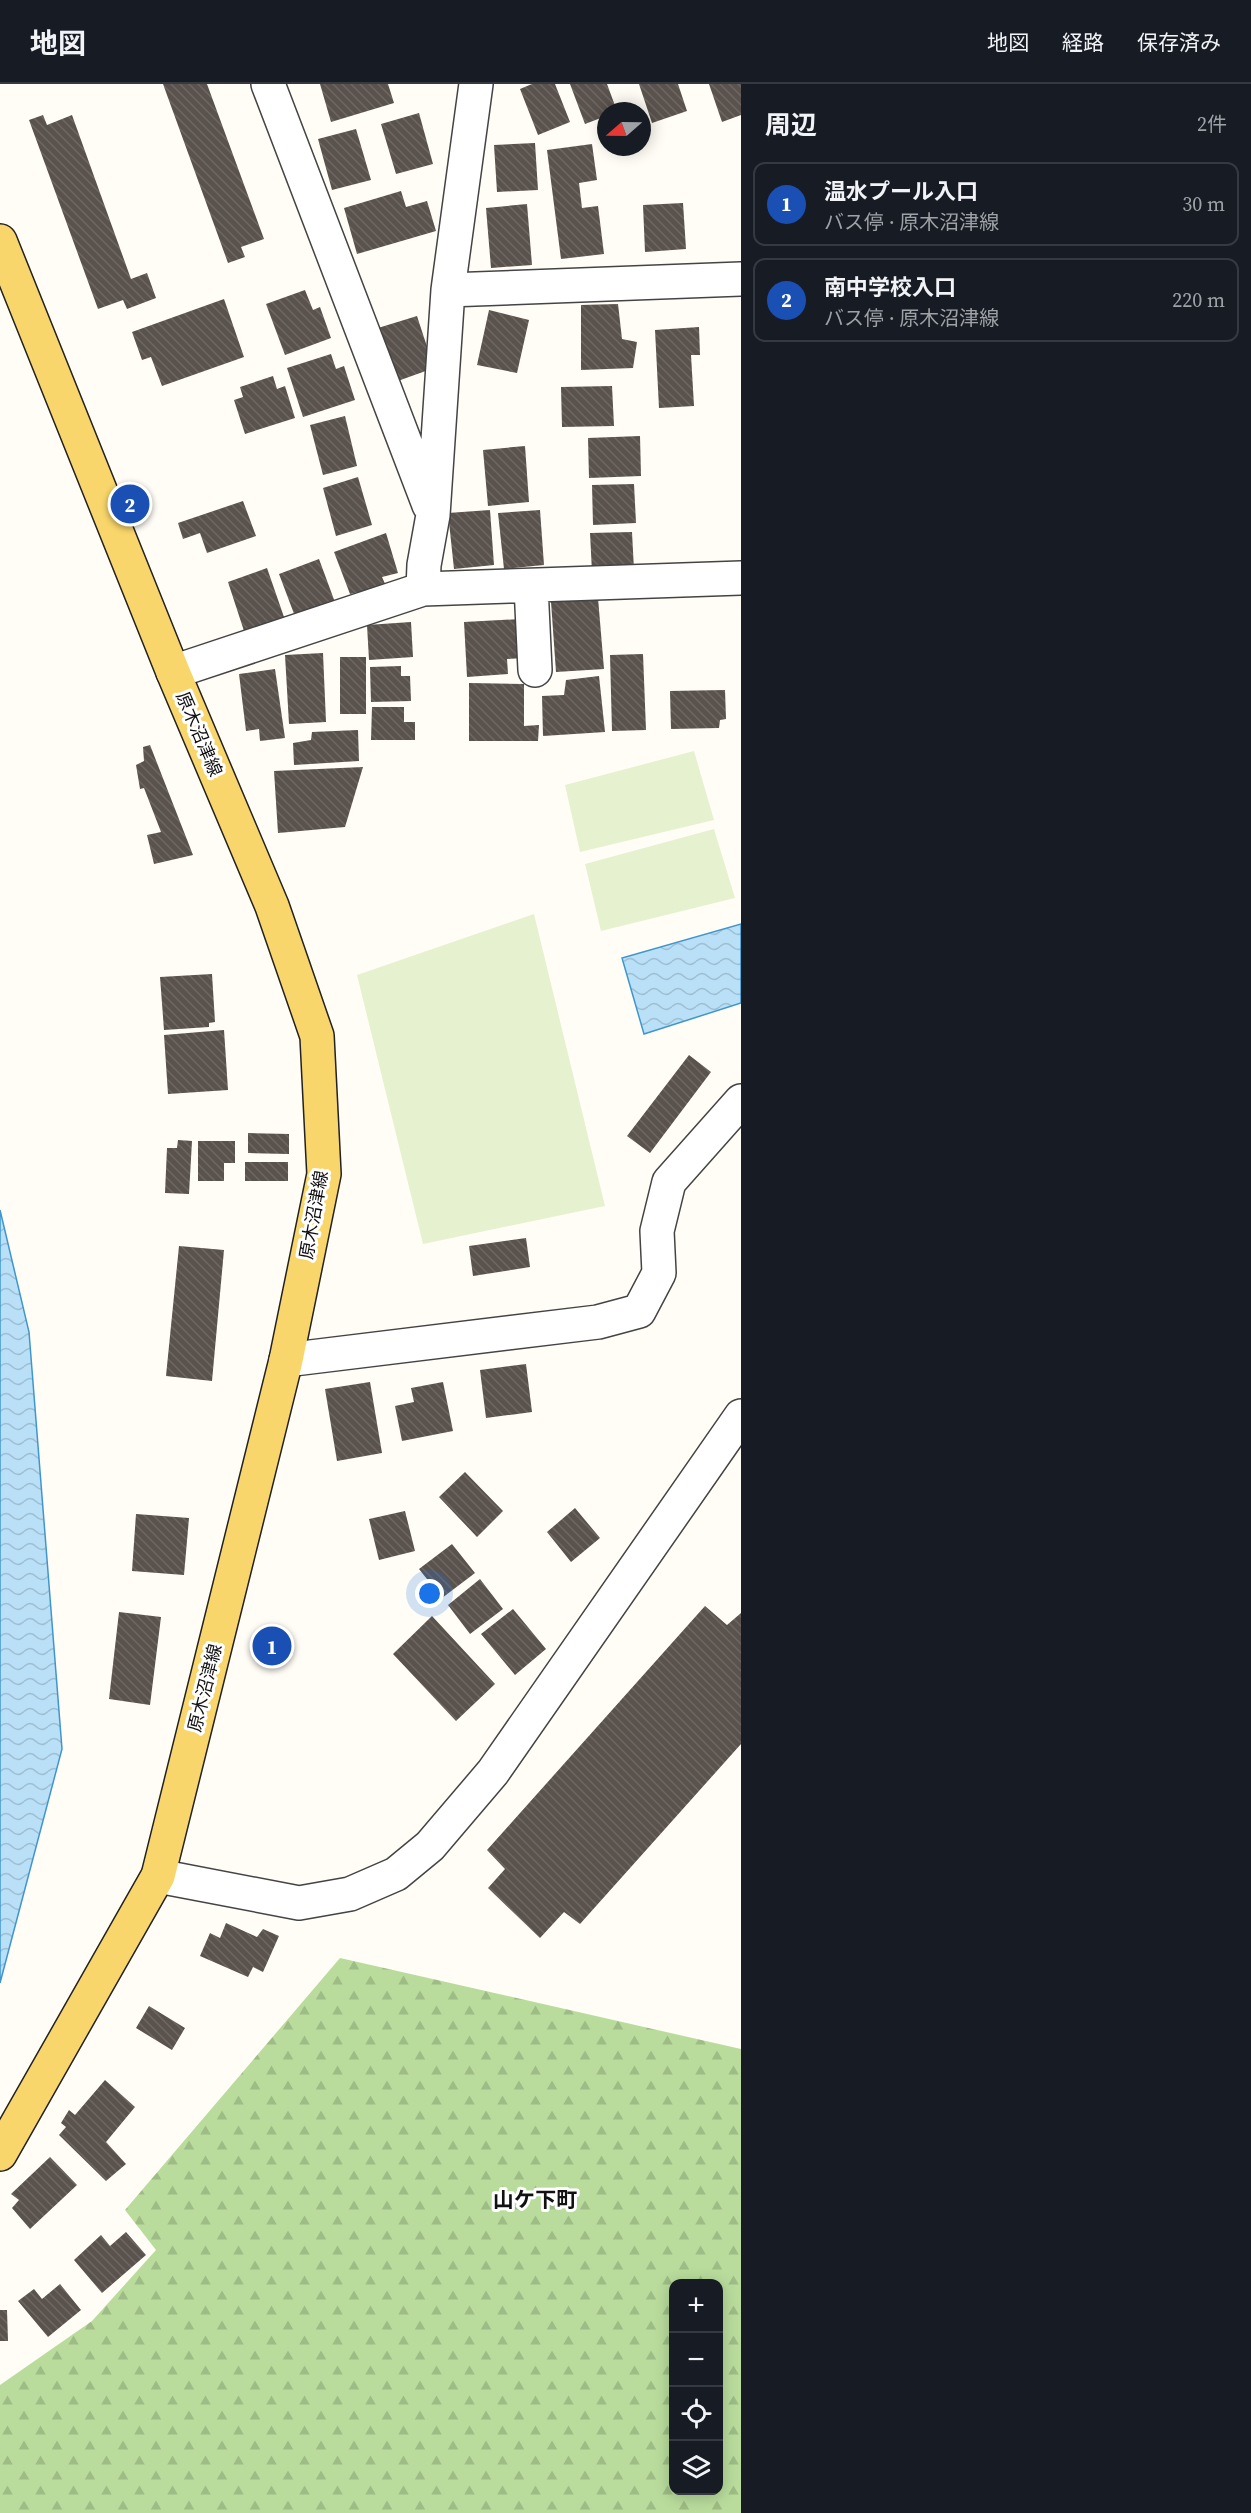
<!DOCTYPE html>
<html lang="ja">
<meta charset="utf-8">
<style>
body{margin:0;font-family:"Source Serif 4","Noto Sans JP",serif;background:#242831;color:#f1f3f6}
.controls{position:absolute;right:18px;bottom:18px;display:grid;overflow:hidden;border-radius:12px;box-shadow:0 3px 15px #0003}
.controls button{width:54px;height:54px;display:grid;place-items:center;padding:0;border:0;border-bottom:2px solid #363941;background:#171b24;color:#f1f3f6;font:30px sans-serif}
.compass{position:absolute;left:597px;top:18px;width:54px;height:54px;border-radius:50%;background:#171b24;box-shadow:0 3px 15px #0003;rotate:250deg}
.you{position:absolute;left:430px;top:1510px;width:21px;height:21px;margin:-15px;border:4px solid #fff;border-radius:50%;background:#1a73e8;box-shadow:0 0 0 9px #1a73e833}
.badge{display:grid;place-items:center;width:39px;height:39px;border-radius:50%;background:#0f766e;color:#fff;font-size:20px;font-weight:700}
.pin{position:absolute;translate:-50% -50%;border:3px solid #fff;box-shadow:0 2px 6px #0006}
.list{margin:0;padding:0;list-style:none}
h2{display:flex;justify-content:space-between;align-items:center;height:78px;margin:0;padding:0 24px;font-size:26px}
h2 small{font-size:20px;font-weight:400;color:#9ea1a6}
.list li{display:grid;grid-template-columns:39px 1fr auto;gap:18px;align-items:center;box-sizing:border-box;height:84px;margin:0 12px 12px;padding:0 12px;border:2px solid #363941;border-radius:12px}
.list b{display:block;font-size:22px;white-space:nowrap}
.list p{margin:0;font-size:20px;white-space:nowrap;color:#9ea1a6}
.list em{font-size:20px;font-style:normal;color:#9ea1a6}
.icon{flex:none;width:33px;height:33px;fill:none;stroke:currentColor;stroke-width:2;stroke-linecap:round;stroke-linejoin:round}
.map{position:relative;flex:none;width:741px;height:2429px;overflow:hidden}
header{display:flex;align-items:center;gap:36px;box-sizing:border-box;height:84px;padding:0 30px;background:#171b24;border-bottom:2px solid #363941}
header strong{font-size:28px}
nav{display:flex;gap:33px;margin-inline-start:auto;font-size:21px}
main{display:flex}
aside{flex:1;background:#171b24}
.map>svg:first-child{display:block}
.forest{fill:url(#forest-firs);fill-rule:evenodd}
.pitch{fill:#e6f2cf}
.water{fill:url(#water-waves);stroke:#3f96cf;stroke-width:1.5}
.building{fill:url(#building-back-hatch)}
.lines{fill:none;stroke-linecap:round;stroke-linejoin:round}
.minor-casing{stroke:#444;stroke-width:36}
.major-casing{stroke:#222;stroke-width:36}
.minor{stroke:#fff;stroke-width:33}
.major{stroke:#f9d66b;stroke-width:33}
.labels{text-anchor:middle;stroke-width:6;stroke-linejoin:round;paint-order:stroke}
.street-label{font-size:18px;fill:#111;stroke:#fff}
.quarter-label{font-size:21px;font-weight:bold;fill:#111;stroke:#fff}
</style>
<header>
<strong>地図</strong>
<nav><a>地図</a><a>経路</a><a>保存済み</a></nav>
</header>
<main>
<div class="map">
<svg width="741" height="2429" viewBox="0 0 741 2429">
<defs>
<pattern id="forest-firs" width="22" height="20" patternUnits="userSpaceOnUse" patternTransform="scale(1.5)"><rect width="22" height="20" fill="#b9dc9c"/><path d="M5 1l3.5 6h-7zM16 11l3.5 6h-7z" fill="#9ebc85"/></pattern>
<pattern id="water-waves" width="16" height="10" patternUnits="userSpaceOnUse" patternTransform="scale(1.5)"><rect width="16" height="10" fill="#b9e0f7"/><path d="M0 5q4-4 8 0t8 0" fill="none" stroke="#9ebfd3"/></pattern>
<pattern id="building-back-hatch" width="6" height="6" patternUnits="userSpaceOnUse" patternTransform="scale(1.5)"><rect width="6" height="6" fill="#5a524d"/><path d="M-1 5l2 2M0 0l6 6M5-1l2 2" fill="none" stroke="#6d6662"/></pattern>
</defs>
<rect width="100%" height="100%" fill="#fffdf5"/>
<path class="forest" d="M340 1874 741 1965V2429H0V2301L92 2237 156 2166 125 2126ZM674 2200H718V2406H674Z"/>
<path class="pitch" d="M694 667 714 736 580 768 565 701Z
M714 745 735 814 601 847 585 780Z
M534 830 605 1122 423 1160 357 891Z"/>
<path class="water" d="M741 840V919L644 950 622 874Z
M0 1126 29 1248 62 1665 0 1899Z"/>
<path class="building" d="M163 0H207L264 155 241 163 245 173 228 179Z
M320 0H388L394 19 331 38Z
M532 0H555L570 38 538 51 520 5Z
M570 0H607L617 27H606V32L585 40Z
M639 0H678L687 27 652 39Z
M709 0H741V31L722 38Z
M419 29 433 80 396 90 381 40Z
M43 31 47 41 72 31 131 195 147 189 156 214 127 225 123 216 98 225 29 36Z
M356 45 371 96 332 106 318 55Z
M535 59 538 106 497 108 494 61Z
M592 60 597 96 579 99 582 124 598 122 604 170 561 175 547 66Z
M401 107 406 123 427 117 436 147 357 170 344 124Z
M683 119 686 165 645 168 643 121Z
M527 120 532 181 491 184 486 124Z
M305 206 313 226 320 223 331 254 285 271 266 220Z
M224 215 244 273 162 302 151 273 142 276 132 248Z
M618 220 622 255 637 258 633 284 581 286V221Z
M489 226 529 236 517 289 477 281Z
M417 232 434 284 395 298 378 244Z
M699 243 700 271H691L694 322 659 324 655 246Z
M331 270 336 285 344 282 355 316 303 333 287 284Z
M273 292 277 305 285 302 295 334 245 350 234 316 243 313 240 303Z
M612 302 614 342 562 343 561 303Z
M345 332 357 382 323 391 310 341Z
M640 352 641 392 589 394 588 354Z
M525 362 529 418 488 422 483 366Z
M358 393 372 441 336 452 323 404Z
M634 400 636 439 593 441 592 401Z
M243 417 256 452 207 469 200 449 183 455 178 439Z
M490 426 494 481 454 485 448 429Z
M540 426 544 481 504 485 498 429Z
M632 448 634 486 592 488 590 449Z
M386 449 398 489 382 493 386 502 350 510 334 468Z
M319 475 336 521 296 535 279 490Z
M267 484 284 533 244 547 228 498Z
M598 514 604 585 556 588 551 518Z
M521 535 523 574 507 575 508 590 467 593 464 538Z
M411 538 413 573 369 576 367 541Z
M323 569 326 638 289 640 285 571Z
M643 570 646 646 612 647 610 571Z
M340 573H366V630H340Z
M401 582V592H410L411 617 371 618 370 583Z
M275 585 285 654 260 657 259 645 246 647 239 590Z
M599 592 605 648 543 652 542 612 564 611 566 596Z
M469 599 524 600V642L539 641 538 657H469Z
M725 606 726 635 720 636 719 644 671 645 670 607Z
M372 623H404V638H415V656H371Z
M358 646 359 677 294 681 293 659 311 656 312 648Z
M150 661 193 771 154 780 147 751 161 748 144 704 140 705 136 681 144 677 143 663Z
M363 683 345 743 278 749 274 687Z
M212 890 215 938 209 939V943L164 946 160 893Z
M224 946 228 1006 168 1010 164 951Z
M689 971 711 988 650 1069 627 1052Z
M248 1049 289 1050V1070L248 1069Z
M178 1056 192 1057 189 1110 165 1109 167 1064H177Z
M198 1057H235V1079H224V1097H198Z
M245 1078H288V1097H245Z
M526 1154 530 1183 473 1192 469 1162Z
M179 1162 224 1166 212 1297 166 1292Z
M526 1280 532 1328 486 1334 480 1286Z
M370 1298 382 1369 337 1377 325 1305Z
M443 1298 453 1347 402 1357 395 1322 414 1318 411 1304Z
M465 1388 503 1427 477 1453 439 1413Z
M575 1424 600 1454 571 1478 547 1448Z
M405 1427 415 1467 379 1476 369 1435Z
M136 1430 189 1434 184 1491 132 1487Z
M452 1460 475 1489 442 1514 419 1485Z
M480 1495 503 1525 470 1550 448 1521Z
M705 1522 727 1541 741 1529V1660L580 1840 564 1828 540 1854 488 1804 505 1785 487 1766Z
M513 1525 546 1565 515 1591 481 1550Z
M119 1528 161 1533 150 1621 109 1615Z
M432 1532 495 1600 456 1637 393 1570Z
M226 1839 257 1853 263 1845 279 1852 263 1888 253 1883 248 1893 200 1872 210 1849 220 1854Z
M149 1922 185 1944 172 1966 136 1944Z
M105 1996 135 2023 106 2058 126 2080 106 2097 59 2051 66 2043 61 2039 69 2026 75 2031Z
M50 2073 77 2101 30 2145 12 2124 19 2116 11 2110Z
M126 2148 146 2171 102 2209 74 2176 101 2151 110 2162Z
M60 2200 81 2226 48 2253 18 2217 34 2205 42 2215Z
M0 2226H7L8 2257H0Z"/>
<g class="lines">
<defs>
<path id="minor" d="M268 0 429 421
M448 206 741 195
M531 502 535 586
M423 505 741 494
M173 588 423 505 424 481 433 431 448 206 476 0
M286 1276 598 1238 639 1227 659 1189 657 1147 669 1098 741 1017
M158 1792 299 1819 350 1810 396 1790 430 1762 493 1688 741 1332"/>
<path id="major" d="M0 157 173 588 272 822 317 952 324 1090 286 1276 158 1792 0 2070"/>
</defs>
<use href="#minor" class="minor-casing"/>
<use href="#major" class="major-casing"/>
<use href="#minor" class="minor"/>
<use href="#major" class="major"/>
</g>
<g class="labels">
<g class="street-label">
<text transform="translate(199 650) rotate(67)" y="6">原木沼津線</text>
<text transform="translate(314 1131) rotate(-80)" y="6">原木沼津線</text>
<text transform="translate(205 1604) rotate(-76)" y="6">原木沼津線</text>
</g>
<g class="quarter-label">
<text x="535" y="2123">山ケ下町</text>
</g>
</g>
</svg>
<div class="controls">
<button>+</button>
<button>−</button>
<button><svg class="icon" aria-label="locate" viewBox="0 0 24 24"><circle cx="12" cy="12" r="6"/><path d="M12 2v4M12 18v4M2 12h4M18 12h4"/></svg></button>
<button><svg class="icon" aria-label="layers" viewBox="0 0 24 24"><path d="M12 4l9 5-9 5-9-5zM3 14l9 5 9-5"/></svg></button>
</div>
<svg class="compass" viewBox="-18 -18 36 36"><path d="M0-13l5 13h-10z" fill="#e53935"/><path d="M0 13l5-13h-10z" fill="#9ea1a6"/></svg>
<div class="you"></div>
<div class="pin badge" style="left:272px;top:1562px;background:#1a4fb4">1</div>
<div class="pin badge" style="left:130px;top:420px;background:#1a4fb4">2</div>
</div>
<aside>
<h2>周辺<small>2件</small></h2>
<ul class="list">
<li><span class="badge" style="background:#1a4fb4">1</span><div><b>温水プール入口</b><p>バス停 · 原木沼津線</p></div><em>30 m</em></li>
<li><span class="badge" style="background:#1a4fb4">2</span><div><b>南中学校入口</b><p>バス停 · 原木沼津線</p></div><em>220 m</em></li>
</ul>
</aside>
</main>
